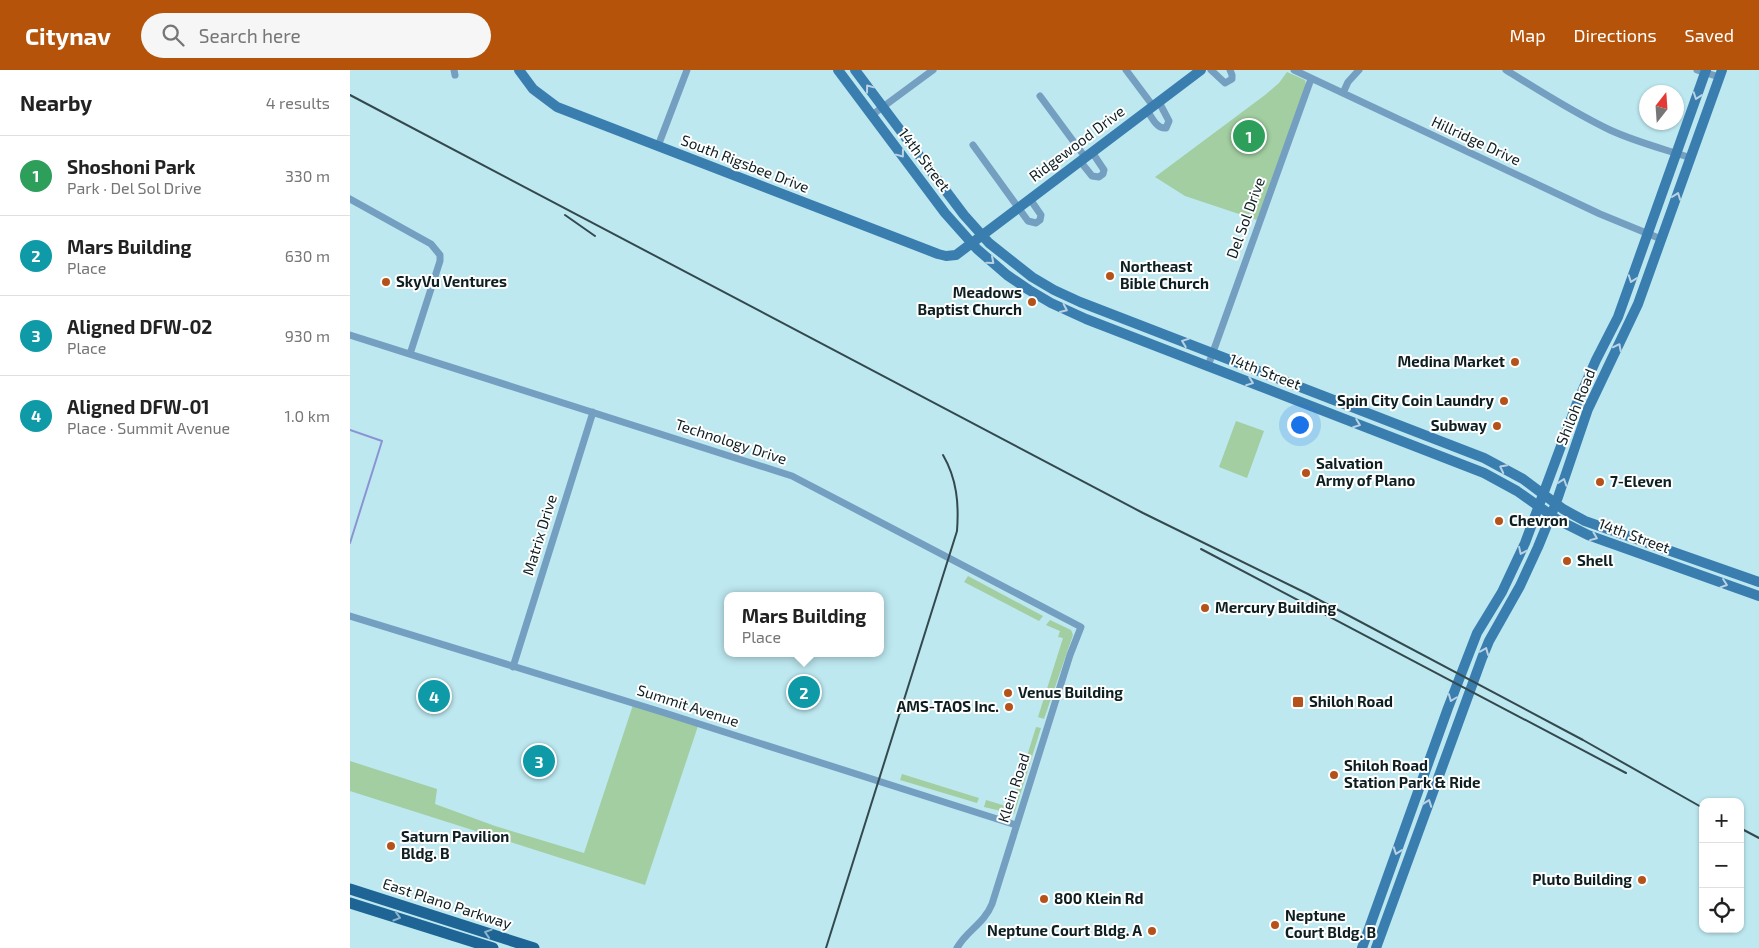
<!DOCTYPE html>
<meta charset="utf-8">
<style>
body{margin:0;font-family:"Exo 2",sans-serif;background:#f6f6f6;color:#222}
.controls{position:absolute;right:15px;bottom:15px;display:grid;overflow:hidden;border-radius:10px;box-shadow:0 1px 4px #0004}
.controls button{width:45px;height:45px;display:grid;place-items:center;padding:0;border:0;border-bottom:1px solid #e0e0e0;background:#fff;color:#222;font:25px sans-serif}
.compass{position:absolute;left:1289px;top:15px;width:45px;height:45px;border-radius:50%;background:#fff;box-shadow:0 1px 4px #0004;rotate:17deg}
.you{position:absolute;left:949px;top:354px;width:18px;height:18px;margin:-12px;border:4px solid #fff;border-radius:50%;background:#1a73e8;box-shadow:0 0 0 8px #1a73e833}
.badge{display:grid;place-items:center;width:32px;height:32px;border-radius:50%;background:#b45309;color:#fff;font-size:16px;font-weight:700}
.pin{position:absolute;translate:-50% -50%;border:2px solid #fff;box-shadow:0 1px 5px #0006}
.popup{position:absolute;left:374px;top:522px;width:160px;height:65px;box-sizing:border-box;display:grid;place-content:center;border-radius:10px;background:#fff;filter:drop-shadow(0 1px 4px #0005);font-size:16px;white-space:nowrap;color:#767676}
.popup b{font-size:19px;color:#222}
.popup::after{content:'';position:absolute;left:50%;top:100%;margin-left:-10px;border:10px solid transparent;border-top-color:#fff}
.list{margin:0;padding:0;list-style:none}
h2{display:flex;justify-content:space-between;align-items:center;height:65px;margin:0;padding:0 20px;font-size:21px}
h2 small{font-size:16px;font-weight:400;color:#767676}
.list li{display:grid;grid-template-columns:32px 1fr auto;gap:15px;align-items:center;box-sizing:border-box;height:80px;padding:0 20px;border-top:1px solid #e0e0e0}
.list b{display:block;font-size:19px;white-space:nowrap}
.list p{margin:0;font-size:16px;white-space:nowrap;color:#767676}
.list em{font-size:16px;font-style:normal;color:#767676}
.icon{flex:none;width:28px;height:28px;fill:none;stroke:currentColor;stroke-width:2;stroke-linecap:round;stroke-linejoin:round}
.map{position:relative;flex:none;width:1409px;height:878px;overflow:hidden}
header{display:flex;align-items:center;gap:30px;box-sizing:border-box;height:70px;padding:0 25px;background:#b45309;color:#fff}
header strong{font-size:24px}
nav{display:flex;gap:28px;margin-inline-start:auto;font-size:18px}
.search{width:350px;height:45px;background:#f6f6f6;display:flex;align-items:center;gap:12px;box-sizing:border-box;padding:0 18px;border-radius:28px;color:#767676;font-size:19px}
main{display:flex}
aside{flex:1;background:#fff}
.map>svg:first-child{display:block}
.green{fill:#a2cea1}
.lines{fill:none;stroke-linecap:round;stroke-linejoin:round}
.stream{stroke:#8a94d2;stroke-width:2}
.street{stroke:#749fc1;stroke-width:7}
.secondary{stroke:#3a7eb0;stroke-width:10}
.primary{stroke:#1e6595;stroke-width:11}
.rail{stroke:#33494d;stroke-width:2}
.oneway{stroke:#bad2e3}
.oneway2{stroke:#8eb2ca}
.poi-dot{fill:#b5521a;stroke:#fff;stroke-width:2}
.labels{text-anchor:middle;stroke-width:4;stroke-linejoin:round;paint-order:stroke}
.street-label{font-size:15px;fill:#0e1f22;stroke:#fff}
.poi-label{font-size:15px;font-weight:bold;fill:#0e1f22;stroke:#fff;text-anchor:start}
</style>
<header>
<strong>Citynav</strong>
<div class="search"><svg class="icon" aria-label="search" viewBox="0 0 24 24"><circle cx="10" cy="10" r="6"/><path d="M15 15l6 6"/></svg>Search here</div>
<nav><a>Map</a><a>Directions</a><a>Saved</a></nav>
</header>
<main>
<aside>
<h2>Nearby<small>4 results</small></h2>
<ul class="list">
<li><span class="badge" style="background:#2e9e5b">1</span><div><b>Shoshoni Park</b><p>Park · Del Sol Drive</p></div><em>330 m</em></li>
<li><span class="badge" style="background:#0f9aa8">2</span><div><b>Mars Building</b><p>Place</p></div><em>630 m</em></li>
<li><span class="badge" style="background:#0f9aa8">3</span><div><b>Aligned DFW-02</b><p>Place</p></div><em>930 m</em></li>
<li><span class="badge" style="background:#0f9aa8">4</span><div><b>Aligned DFW-01</b><p>Place · Summit Avenue</p></div><em>1.0 km</em></li>
</ul>
</aside>
<div class="map">
<svg width="1409" height="878" viewBox="0 0 1409 878">
<rect width="100%" height="100%" fill="#bde8f0"/>
<path class="green" d="M937 2 955 10 956 15 907 150 835 126 805 107 915 25 929 13Z
M886 351 914 361 897 408 869 397Z
M618 506 693 546 689 551 614 512Z
M700 550 721 560 723 565 694 649 688 647 713 568 708 567 710 561 696 555Z
M283 635 348 656 295 815 0 721V691L87 719 85 734 145 756 234 783Z
M686 657 691 658 664 744 634 737 636 730 656 736 658 730 663 731Z
M552 704 629 728 627 733 550 710Z"/>
<g class="lines">
<path class="stream" d="M0 360 32 371 0 473"/>
<path class="street" d="M104 0 105 5
M776 0 803 36
M861 0 875 13 882 9V5L880 0
M944 0 1250 144 1311 169
M1156 0C1190 21 1224 43 1260 60 1286 72 1314 79 1341 88
M1347 0 1369 7
M993 23 998 12 1009 0
M690 26 735 87
M797 40C802 48 807 59 816 58L819 51 809 32
M522 45 583 0
M623 75 678 151 686 153 690 150 691 145 680 129
M308 76 337 0
M730 91 742 106 749 107 753 104 754 100 742 82
M0 129 81 174 90 185V191L60 284
M0 265 442 406 731 557 720 585 642 834C634 854 616 861 607 878
M858 296 961 9
M0 546 315 643 666 755
M163 597 243 342"/>
<path class="secondary" d="M169 0 183 19 207 37 588 184 596 186 606 185 851 0
M488 0 595 143 627 179 657 205 679 220 701 233 736 249 1134 403 1167 421 1208 450 1238 465 1409 526
M505 0 614 145 639 173 682 207 704 220 730 232 1134 388 1173 409 1213 439 1235 451 1409 512
M1012 878 1098 638 1127 563 1152 522 1175 473 1227 333 1246 290 1268 247 1356 0
M1026 878 1132 588 1139 571 1170 516 1188 477 1206 433 1238 339 1288 234 1372 0"/>
<path class="primary" d="M0 819 184 878
M0 833 143 878"/>
<path class="rail" d="M0 25 793 443 958 524 1233 670 1353 738
M215 145 245 166
M851 479 1276 703
M1390 758 1409 768
M476 878 607 461C609 434 607 409 593 385"/>
</g>
<defs><path id="oneway-chevron" d="M-2-3.5L2.5 0L-2 3.5" fill="none" stroke-width="1.6" stroke-linecap="round" stroke-linejoin="round" transform="scale(1.25)"/></defs>
<g class="oneway">
<use href="#oneway-chevron" transform="translate(519 18) rotate(-127)"/>
<use href="#oneway-chevron" transform="translate(1347 26) rotate(109)"/>
<use href="#oneway-chevron" transform="translate(551 84) rotate(53)"/>
<use href="#oneway-chevron" transform="translate(1327 126) rotate(-70)"/>
<use href="#oneway-chevron" transform="translate(641 191) rotate(41)"/>
<use href="#oneway-chevron" transform="translate(1282 209) rotate(110)"/>
<use href="#oneway-chevron" transform="translate(714 239) rotate(25)"/>
<use href="#oneway-chevron" transform="translate(835 272) rotate(-159)"/>
<use href="#oneway-chevron" transform="translate(1268 277) rotate(-63)"/>
<use href="#oneway-chevron" transform="translate(900 312) rotate(21)"/>
<use href="#oneway-chevron" transform="translate(1007 354) rotate(21)"/>
<use href="#oneway-chevron" transform="translate(1153 398) rotate(-153)"/>
<use href="#oneway-chevron" transform="translate(1213 412) rotate(-71)"/>
<use href="#oneway-chevron" transform="translate(1244 467) rotate(22)"/>
<use href="#oneway-chevron" transform="translate(1172 481) rotate(115)"/>
<use href="#oneway-chevron" transform="translate(1374 514) rotate(19)"/>
<use href="#oneway-chevron" transform="translate(1135 581) rotate(-68)"/>
<use href="#oneway-chevron" transform="translate(1102 628) rotate(111)"/>
<use href="#oneway-chevron" transform="translate(1078 733) rotate(-70)"/>
<use href="#oneway-chevron" transform="translate(1047 781) rotate(110)"/>
</g>
<g class="oneway2">
<use href="#oneway-chevron" transform="translate(47 847) rotate(17)"/>
<use href="#oneway-chevron" transform="translate(138 863) rotate(-162)"/>
</g>
<g class="poi-dot">
<circle cx="760" cy="206" r="5"/>
<circle cx="36" cy="212" r="5"/>
<circle cx="682" cy="232" r="5"/>
<circle cx="1165" cy="292" r="5"/>
<circle cx="1154" cy="331" r="5"/>
<circle cx="1147" cy="356" r="5"/>
<circle cx="956" cy="403" r="5"/>
<circle cx="1250" cy="412" r="5"/>
<circle cx="1149" cy="451" r="5"/>
<circle cx="1217" cy="491" r="5"/>
<circle cx="855" cy="538" r="5"/>
<circle cx="658" cy="623" r="5"/>
<rect x="942" y="626" width="12" height="12" rx="2.5"/>
<circle cx="659" cy="637" r="5"/>
<circle cx="984" cy="705" r="5"/>
<circle cx="41" cy="776" r="5"/>
<circle cx="1292" cy="810" r="5"/>
<circle cx="694" cy="829" r="5"/>
<circle cx="925" cy="855" r="5"/>
<circle cx="802" cy="861" r="5"/>
</g>
<g class="labels">
<g class="street-label">
<text transform="translate(1126 71) rotate(25)" y="5">Hillridge Drive</text>
<text transform="translate(727 74) rotate(-37)" y="5">Ridgewood Drive</text>
<text transform="translate(574 90) rotate(53)" y="5">14th Street</text>
<text transform="translate(395 94) rotate(21)" y="5">South Rigsbee Drive</text>
<text transform="translate(896 148) rotate(-70)" y="5">Del Sol Drive</text>
<text transform="translate(915 302) rotate(21)" y="5">14th Street</text>
<text transform="translate(1226 337) rotate(-68)" y="5">Shiloh Road</text>
<text transform="translate(381 372) rotate(18)" y="5">Technology Drive</text>
<text transform="translate(190 465) rotate(-73)" y="5">Matrix Drive</text>
<text transform="translate(1284 466) rotate(20)" y="5">14th Street</text>
<text transform="translate(338 636) rotate(18)" y="5">Summit Avenue</text>
<text transform="translate(664 718) rotate(-72)" y="5">Klein Road</text>
<text transform="translate(97 834) rotate(18)" y="5">East Plano Parkway</text>
</g>
<g class="poi-label">
<text x="770" y="202">Northeast<tspan x="770" dy="17">Bible Church</tspan></text>
<text x="46" y="217">SkyVu Ventures</text>
<text x="672" y="228" text-anchor="end">Meadows<tspan x="672" dy="17">Baptist Church</tspan></text>
<text x="1155" y="297" text-anchor="end">Medina Market</text>
<text x="1144" y="336" text-anchor="end">Spin City Coin Laundry</text>
<text x="1137" y="361" text-anchor="end">Subway</text>
<text x="966" y="399">Salvation<tspan x="966" dy="17">Army of Plano</tspan></text>
<text x="1260" y="417">7-Eleven</text>
<text x="1159" y="456">Chevron</text>
<text x="1227" y="496">Shell</text>
<text x="865" y="543">Mercury Building</text>
<text x="668" y="628">Venus Building</text>
<text x="959" y="637">Shiloh Road</text>
<text x="649" y="642" text-anchor="end">AMS-TAOS Inc.</text>
<text x="994" y="701">Shiloh Road<tspan x="994" dy="17">Station Park &amp; Ride</tspan></text>
<text x="51" y="772">Saturn Pavilion<tspan x="51" dy="17">Bldg. B</tspan></text>
<text x="1282" y="815" text-anchor="end">Pluto Building</text>
<text x="704" y="834">800 Klein Rd</text>
<text x="935" y="851">Neptune<tspan x="935" dy="17">Court Bldg. B</tspan></text>
<text x="792" y="866" text-anchor="end">Neptune Court Bldg. A</text>
</g>
</g>
</svg>
<div class="controls">
<button>+</button>
<button>−</button>
<button><svg class="icon" aria-label="locate" viewBox="0 0 24 24"><circle cx="12" cy="12" r="6"/><path d="M12 2v4M12 18v4M2 12h4M18 12h4"/></svg></button>
</div>
<svg class="compass" viewBox="-18 -18 36 36"><path d="M0-13l5 13h-10z" fill="#e53935"/><path d="M0 13l5-13h-10z" fill="#767676"/></svg>
<div class="you"></div>
<div class="pin badge" style="left:899px;top:66px;background:#2e9e5b">1</div>
<div class="pin badge" style="left:454px;top:622px;background:#0f9aa8">2</div>
<div class="popup"><b>Mars Building</b>Place</div>
<div class="pin badge" style="left:189px;top:691px;background:#0f9aa8">3</div>
<div class="pin badge" style="left:84px;top:626px;background:#0f9aa8">4</div>
</div>
</main>
